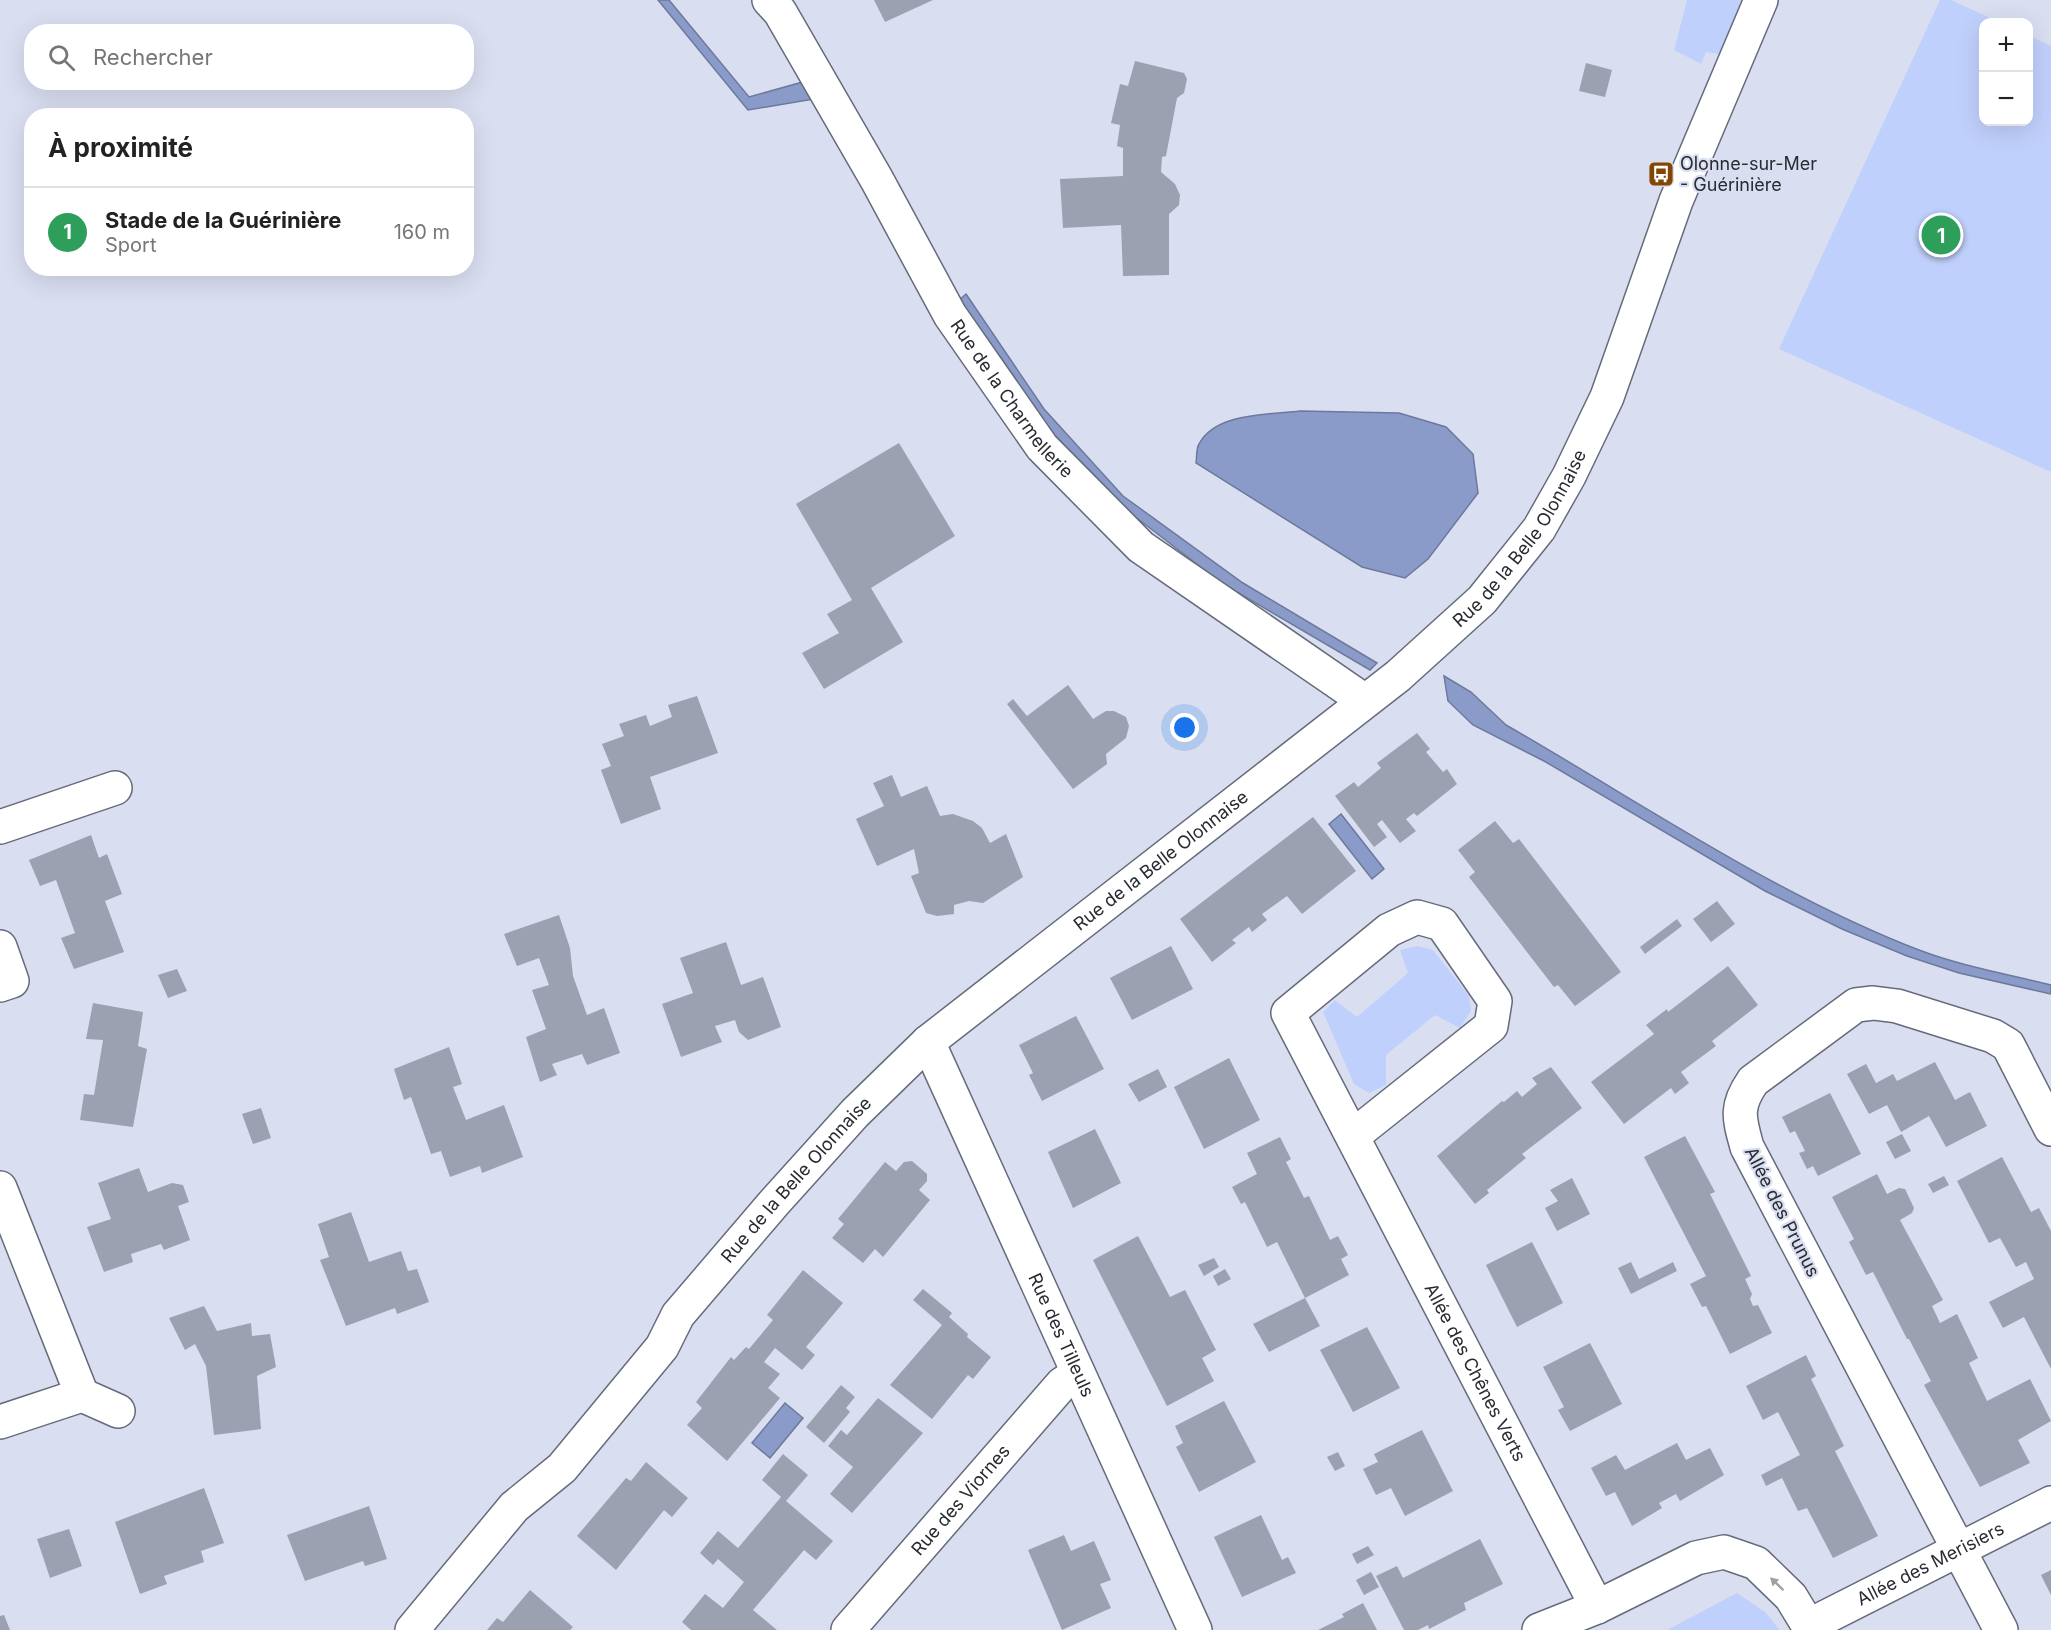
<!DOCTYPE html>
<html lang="fr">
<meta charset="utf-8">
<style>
body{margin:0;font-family:Inter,sans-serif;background:#f6f6f6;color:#222}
.controls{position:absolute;right:18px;top:18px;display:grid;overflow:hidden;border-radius:12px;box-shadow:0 6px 24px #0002}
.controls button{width:54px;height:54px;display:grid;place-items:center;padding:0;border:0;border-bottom:2px solid #e0e0e0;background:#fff;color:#222;font:30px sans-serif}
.you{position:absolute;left:1185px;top:728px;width:21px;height:21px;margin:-15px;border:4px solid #fff;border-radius:50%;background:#1a73e8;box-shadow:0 0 0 9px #1a73e833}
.badge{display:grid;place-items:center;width:39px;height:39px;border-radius:50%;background:#844703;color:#fff;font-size:20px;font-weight:700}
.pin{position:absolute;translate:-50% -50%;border:3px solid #fff;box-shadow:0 2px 6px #0006}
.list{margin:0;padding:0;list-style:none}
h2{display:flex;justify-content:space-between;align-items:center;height:78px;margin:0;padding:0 24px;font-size:26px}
h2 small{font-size:20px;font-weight:400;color:#767676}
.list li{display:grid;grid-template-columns:39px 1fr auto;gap:18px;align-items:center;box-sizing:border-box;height:90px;padding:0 24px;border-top:2px solid #e0e0e0}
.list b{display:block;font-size:22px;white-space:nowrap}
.list p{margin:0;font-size:20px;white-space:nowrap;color:#767676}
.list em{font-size:20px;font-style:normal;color:#767676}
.icon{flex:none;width:33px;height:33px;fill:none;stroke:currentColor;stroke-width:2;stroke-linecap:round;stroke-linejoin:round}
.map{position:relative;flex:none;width:2051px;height:1630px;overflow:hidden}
.search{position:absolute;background:#fff;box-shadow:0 6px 24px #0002;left:24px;top:24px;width:450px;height:66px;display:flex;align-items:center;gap:15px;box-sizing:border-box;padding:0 21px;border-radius:24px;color:#767676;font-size:22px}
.panel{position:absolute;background:#fff;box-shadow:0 6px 24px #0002;left:24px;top:108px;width:450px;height:168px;border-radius:24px}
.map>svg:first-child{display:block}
.green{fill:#c0d0fc}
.water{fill:#8a9bca;stroke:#6d799c;stroke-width:1.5}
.building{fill:#9ba1b1}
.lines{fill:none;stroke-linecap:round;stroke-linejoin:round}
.street-casing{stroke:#656b7a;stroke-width:36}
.secondary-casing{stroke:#656b7a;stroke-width:36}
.street{stroke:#fff;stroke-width:33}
.secondary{stroke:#fff;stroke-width:33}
.oneway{fill:#9ea0a2}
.labels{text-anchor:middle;stroke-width:4.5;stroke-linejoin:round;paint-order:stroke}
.poi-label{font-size:18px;fill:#282b31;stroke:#d9dff1;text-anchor:start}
.street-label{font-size:18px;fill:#282b31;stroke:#d9dff1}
</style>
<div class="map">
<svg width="2051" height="1630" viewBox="0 0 2051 1630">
<rect width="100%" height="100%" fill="#d9dff1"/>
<path class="green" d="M1687 0H1741L1721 54 1706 52 1701 64 1674 50Z
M1940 0H1951L1999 22H1984V122H2028L2029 36 2051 46V472L1779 349Z
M1418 946 1433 950 1469 996 1471 1011 1460 1028 1435 1015 1386 1055V1085L1369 1093 1354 1084 1323 1012 1335 1000 1357 1017 1408 973 1400 950Z
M1737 1593 1765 1612 1780 1630H1667Z"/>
<path class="water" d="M658 0H669L749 97 810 80 820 98 748 110Z
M966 294 1044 409 1123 496 1243 583 1377 663 1370 670 1220 582 1129 512 1043 424 958 301Z
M1300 411 1399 413 1446 427 1473 454 1478 493 1428 559 1405 578 1362 567 1196 463C1197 457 1196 449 1199 444 1216 412 1269 415 1300 411Z
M1444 676 1471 692 1506 725C1642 803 1772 893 1919 950 1961 966 2007 974 2051 985V994L1959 973 1907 956 1842 929 1765 891 1544 761 1473 725 1448 701Z
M1341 814 1384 869 1372 879 1329 824Z
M785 1403 803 1418 770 1458 752 1443Z"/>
<path class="building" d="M874 0H933L885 22Z
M1135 61 1184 73 1187 79 1184 93 1177 98 1166 156 1162 157 1161 172 1175 184 1180 195 1179 205 1169 214V275L1123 276 1121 225 1063 228 1060 179 1123 176V148L1117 146 1120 125 1111 123 1120 84 1128 86Z
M1586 63 1612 70 1605 97 1579 91Z
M899 443 955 536 871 588 903 642 824 689 802 653 839 633 827 614 852 600 796 504Z
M1068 685 1093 719 1106 711H1114L1126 717 1129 726 1126 738 1106 754 1107 764 1073 789 1007 704 1013 699 1027 716Z
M697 696 718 753 650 777 661 809 621 824 601 770 611 766 602 744 624 736 619 724 646 715 650 726 672 717 668 705Z
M1417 733 1430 749 1426 752 1443 772 1447 769 1457 784 1417 816 1414 813 1406 819 1416 831 1400 843 1382 820 1377 824 1387 837 1374 847 1335 796 1354 782 1358 787 1381 768 1377 763Z
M892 775 901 797 927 786 940 816 953 814 973 821 982 828 990 843 1006 834 1023 877 983 903 969 901 954 905V914L937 916 926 913 911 876 919 873 914 849 877 866 856 819 884 806 873 783Z
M1313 817 1356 871 1302 914 1287 896 1262 914 1267 920 1252 932 1249 927 1232 940 1236 943 1212 962 1180 919Z
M1495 821 1513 843 1519 839 1621 972 1575 1006 1558 985 1554 987 1469 877 1475 872 1458 850Z
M91 835 99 858 107 854 122 894 105 901 124 952 74 969 61 938 75 933 56 880 40 886 29 860Z
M1717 901 1735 924 1711 942 1693 919Z
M559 915 570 948 573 976 587 1015 604 1008 620 1053 587 1065 582 1054 552 1064 557 1075 540 1082 526 1037 546 1029 532 990 549 985 539 958 517 966 504 934Z
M1677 919 1682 926 1645 954 1640 947Z
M726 942 741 985 763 977 781 1027 748 1040 739 1032 735 1020 715 1026 722 1042 681 1057 662 1004 693 993 680 958Z
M1171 946 1193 989 1132 1020 1110 978Z
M1728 966 1758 1005 1712 1041 1716 1046 1681 1072 1689 1083 1675 1094 1671 1088 1624 1124 1591 1082 1654 1034 1646 1025 1667 1009 1668 1012Z
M177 969 187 991 168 998 158 975Z
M93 1003 143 1012 138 1046 147 1049 133 1127 80 1120 84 1094 94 1095 103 1040 86 1039Z
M1076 1016 1104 1069 1042 1101 1029 1075 1033 1073 1019 1045Z
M449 1047 462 1084 453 1087 466 1120 504 1105 523 1157 482 1173 480 1166 450 1177 441 1151 431 1154 411 1097 404 1100 394 1069Z
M1229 1058 1260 1120 1204 1149 1174 1087Z
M1935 1062 1955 1100 1970 1092 1987 1126 1946 1147 1929 1116 1901 1132 1887 1105 1869 1114 1847 1074 1866 1064 1876 1083 1893 1074 1897 1081Z
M1551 1067 1582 1108 1522 1154 1526 1158 1487 1190 1489 1193 1475 1204 1437 1156 1502 1101 1504 1102 1517 1091 1522 1097 1537 1084 1532 1078Z
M1158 1069 1167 1087 1139 1102 1128 1084Z
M1830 1093 1861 1154 1818 1176 1813 1166 1807 1169 1799 1153 1805 1151 1795 1131 1790 1133 1782 1117Z
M261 1108 271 1138 253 1144 242 1114Z
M1095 1129 1121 1183 1073 1208 1048 1152Z
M1902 1134 1911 1151 1895 1159 1886 1142Z
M1685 1136 1715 1192 1710 1194 1751 1276 1745 1279 1752 1294 1750 1299 1753 1306 1758 1305 1772 1333 1730 1354 1706 1306 1702 1307 1690 1284 1706 1276 1644 1157Z
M1280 1137 1291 1159 1286 1162 1304 1198 1309 1196 1330 1240 1338 1236 1348 1255 1341 1259 1349 1275 1305 1298 1277 1242 1267 1247 1245 1202 1241 1204 1232 1187 1257 1174 1247 1153Z
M2002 1157 2031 1212 2039 1208 2051 1231V1369L2024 1317 2003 1328 1989 1302 2034 1279 2026 1262 2016 1267 2000 1238 1989 1243 1957 1181Z
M912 1161 927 1174V1181L919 1190 930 1200 883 1257 875 1249 863 1263 832 1238 844 1224 838 1219 885 1162 896 1171 904 1162Z
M139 1168 148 1192 172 1183 183 1185 189 1202 178 1206 190 1240 164 1250 161 1244 131 1254 133 1262 104 1272 87 1227 111 1219 98 1183Z
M1877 1174 1887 1194 1899 1188 1905 1189 1914 1208 1912 1213 1900 1220 1943 1300 1932 1306 1940 1323 1957 1314 1978 1358 1969 1363 1987 1401 2030 1379 2051 1421 2018 1440 2030 1463 1980 1487 1924 1385 1931 1381 1909 1339H1907L1873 1272 1866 1275 1849 1242 1854 1239 1832 1197Z
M1944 1176 1949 1185 1933 1193 1928 1184Z
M1572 1178 1590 1214 1557 1231 1545 1208 1558 1201 1550 1190Z
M351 1212 369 1262 401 1251 408 1271 417 1269 429 1302 397 1314 395 1308 346 1326 320 1260 329 1257 318 1224Z
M1138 1236 1170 1297 1185 1290 1216 1350 1202 1358 1214 1381 1167 1406 1093 1260Z
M1532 1242 1563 1303 1517 1327 1486 1265Z
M1214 1258 1219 1267 1204 1276 1198 1265Z
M1631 1262 1639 1279 1673 1262 1677 1271 1631 1294 1618 1268Z
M1225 1269 1231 1279 1218 1286 1213 1276Z
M803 1270 843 1303 806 1347 815 1355 802 1370 775 1348 764 1362 780 1374 768 1388 780 1398 727 1461 687 1425 702 1408 696 1402 731 1357 734 1360 746 1347 749 1349 773 1320 767 1315Z
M923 1289 952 1313 949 1317 968 1334 967 1337 991 1357 973 1379 968 1375 932 1419 890 1385 942 1325 913 1300Z
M1305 1298 1320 1326 1269 1352 1253 1324Z
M204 1306 217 1331 251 1323 252 1336 270 1334 276 1367 257 1376 261 1429 214 1435 206 1366 195 1344 185 1350 169 1318Z
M1367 1327 1400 1388 1353 1412 1320 1350Z
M1590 1343 1622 1404 1570 1431 1558 1410 1564 1407 1543 1367Z
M1806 1355 1816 1376 1811 1379 1844 1446 1835 1451 1878 1536 1833 1558 1807 1508 1798 1511 1782 1478 1766 1486 1761 1475 1800 1455 1778 1412 1763 1420 1746 1386Z
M841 1385 855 1397 846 1408 850 1412 824 1443 806 1427Z
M878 1398 923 1433 852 1513 830 1494 853 1467 828 1446 841 1430 847 1435Z
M1224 1401 1256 1462 1199 1492 1176 1447 1183 1443 1175 1426Z
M1422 1430 1453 1491 1405 1516 1391 1488 1376 1495 1363 1469 1378 1462 1374 1454Z
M1677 1443 1686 1460 1710 1448 1724 1475 1680 1501 1676 1494 1659 1503 1662 1508 1632 1526 1615 1492 1606 1496 1591 1468 1616 1455 1625 1470Z
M1338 1452 1345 1466 1335 1471 1327 1457Z
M783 1454 808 1475 786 1501 833 1541 816 1560 804 1550 753 1610 777 1630H691L682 1622 705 1594 723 1608 744 1582 718 1559 713 1565 700 1553 718 1531 738 1548 781 1497 762 1480Z
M646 1462 688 1498 672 1517 664 1510 616 1570 577 1536 626 1478 631 1481Z
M204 1488 224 1543 201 1551 204 1562 164 1576 167 1584 140 1594 115 1522Z
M369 1506 387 1559 365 1566 363 1561 305 1581 287 1535Z
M1261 1515 1282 1560 1288 1557 1296 1573 1242 1597 1214 1537Z
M69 1529 82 1566 50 1578 37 1539Z
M1064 1535 1071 1551 1094 1541 1111 1580 1100 1584 1111 1608 1062 1630 1028 1550Z
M1480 1539 1503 1584 1464 1603 1466 1610 1429 1629 1428 1625 1418 1630H1404L1376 1576 1397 1566 1403 1578Z
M1368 1546 1374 1555 1357 1564 1352 1554Z
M2051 1570V1595L2041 1575Z
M1371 1572 1379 1587 1364 1595 1356 1580Z
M530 1590 573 1627 570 1630H487L497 1618 503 1622Z
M1363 1603 1377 1630H1318L1344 1617 1342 1614Z
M4 1615 10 1630H0V1616Z"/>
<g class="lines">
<defs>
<g id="street">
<path id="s1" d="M769 0 780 12 877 180 950 315 1042 447 1141 547 1365 701"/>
<path d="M0 827 115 788"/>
<path d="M0 947 12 981 0 985"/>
<path id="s2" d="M928 1042 1195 1630"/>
<path id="s3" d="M1353 1136 1491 1026 1495 1001 1442 924 1417 917 1389 930 1288 1013 1597 1607"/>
<path d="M0 1188 82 1395"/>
<path d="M0 1422 82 1395 118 1411"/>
<path id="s4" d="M1810 1625 2051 1503"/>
<path id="s5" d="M848 1630 1062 1384 1078 1373"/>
<path d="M1539 1630 1597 1607 1696 1558 1724 1552 1756 1563 1791 1597 1811 1630"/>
<path d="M2001 1630 1747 1147C1739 1118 1735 1107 1753 1081L1856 1005 1873 1003 1897 1006 1993 1036 2008 1045 2051 1129"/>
</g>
<g id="secondary">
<path id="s6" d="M412 1630 514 1507 562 1468 662 1347 678 1315 773 1204 855 1113 928 1042 1398 676 1482 600 1539 529 1569 476 1607 397 1676 201 1761 0"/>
</g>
</defs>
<use href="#street" class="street-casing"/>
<use href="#secondary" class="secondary-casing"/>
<use href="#street" class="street"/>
<use href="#secondary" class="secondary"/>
</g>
<defs><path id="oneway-solid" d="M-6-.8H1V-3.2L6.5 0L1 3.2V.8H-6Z" transform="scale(1.5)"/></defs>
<use class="oneway" href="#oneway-solid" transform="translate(1777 1584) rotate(-136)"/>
<defs>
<symbol id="bus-square" viewBox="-11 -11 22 22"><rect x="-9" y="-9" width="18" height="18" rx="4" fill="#844703" stroke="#d9dff1"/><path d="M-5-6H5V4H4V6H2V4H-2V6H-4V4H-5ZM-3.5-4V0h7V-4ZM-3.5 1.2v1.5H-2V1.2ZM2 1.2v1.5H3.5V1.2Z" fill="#fff"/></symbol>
</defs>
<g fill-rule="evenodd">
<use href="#bus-square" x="1646" y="159" width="30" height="30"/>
</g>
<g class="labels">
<g class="poi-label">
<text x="1680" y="170">Olonne-sur-Mer<tspan x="1680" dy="21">- Guérinière</tspan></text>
</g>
<g class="street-label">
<text dy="6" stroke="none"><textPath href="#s1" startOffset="468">Rue de la Charmellerie</textPath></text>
<text dy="6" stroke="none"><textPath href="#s6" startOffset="1566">Rue de la Belle Olonnaise</textPath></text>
<text dy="6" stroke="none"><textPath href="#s6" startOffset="1080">Rue de la Belle Olonnaise</textPath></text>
<text dy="6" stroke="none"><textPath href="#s6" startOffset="594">Rue de la Belle Olonnaise</textPath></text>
<text transform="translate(1782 1212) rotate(63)" y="6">Allée des Prunus</text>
<text dy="6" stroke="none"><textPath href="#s2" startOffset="322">Rue des Tilleuls</textPath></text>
<text dy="6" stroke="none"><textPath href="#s3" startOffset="888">Allée des Chênes Verts</textPath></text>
<text dy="6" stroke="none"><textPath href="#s5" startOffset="172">Rue des Viornes</textPath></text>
<text dy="6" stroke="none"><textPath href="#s4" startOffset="135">Allée des Merisiers</textPath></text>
</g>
</g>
</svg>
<div class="controls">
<button>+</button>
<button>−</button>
</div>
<div class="you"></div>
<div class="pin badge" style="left:1941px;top:235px;background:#2e9e5b">1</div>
<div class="search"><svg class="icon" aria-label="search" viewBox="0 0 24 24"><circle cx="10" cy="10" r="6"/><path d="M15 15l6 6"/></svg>Rechercher</div>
<section class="panel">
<h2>À proximité<small></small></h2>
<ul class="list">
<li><span class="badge" style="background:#2e9e5b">1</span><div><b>Stade de la Guérinière</b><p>Sport</p></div><em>160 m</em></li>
</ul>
</section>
</div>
